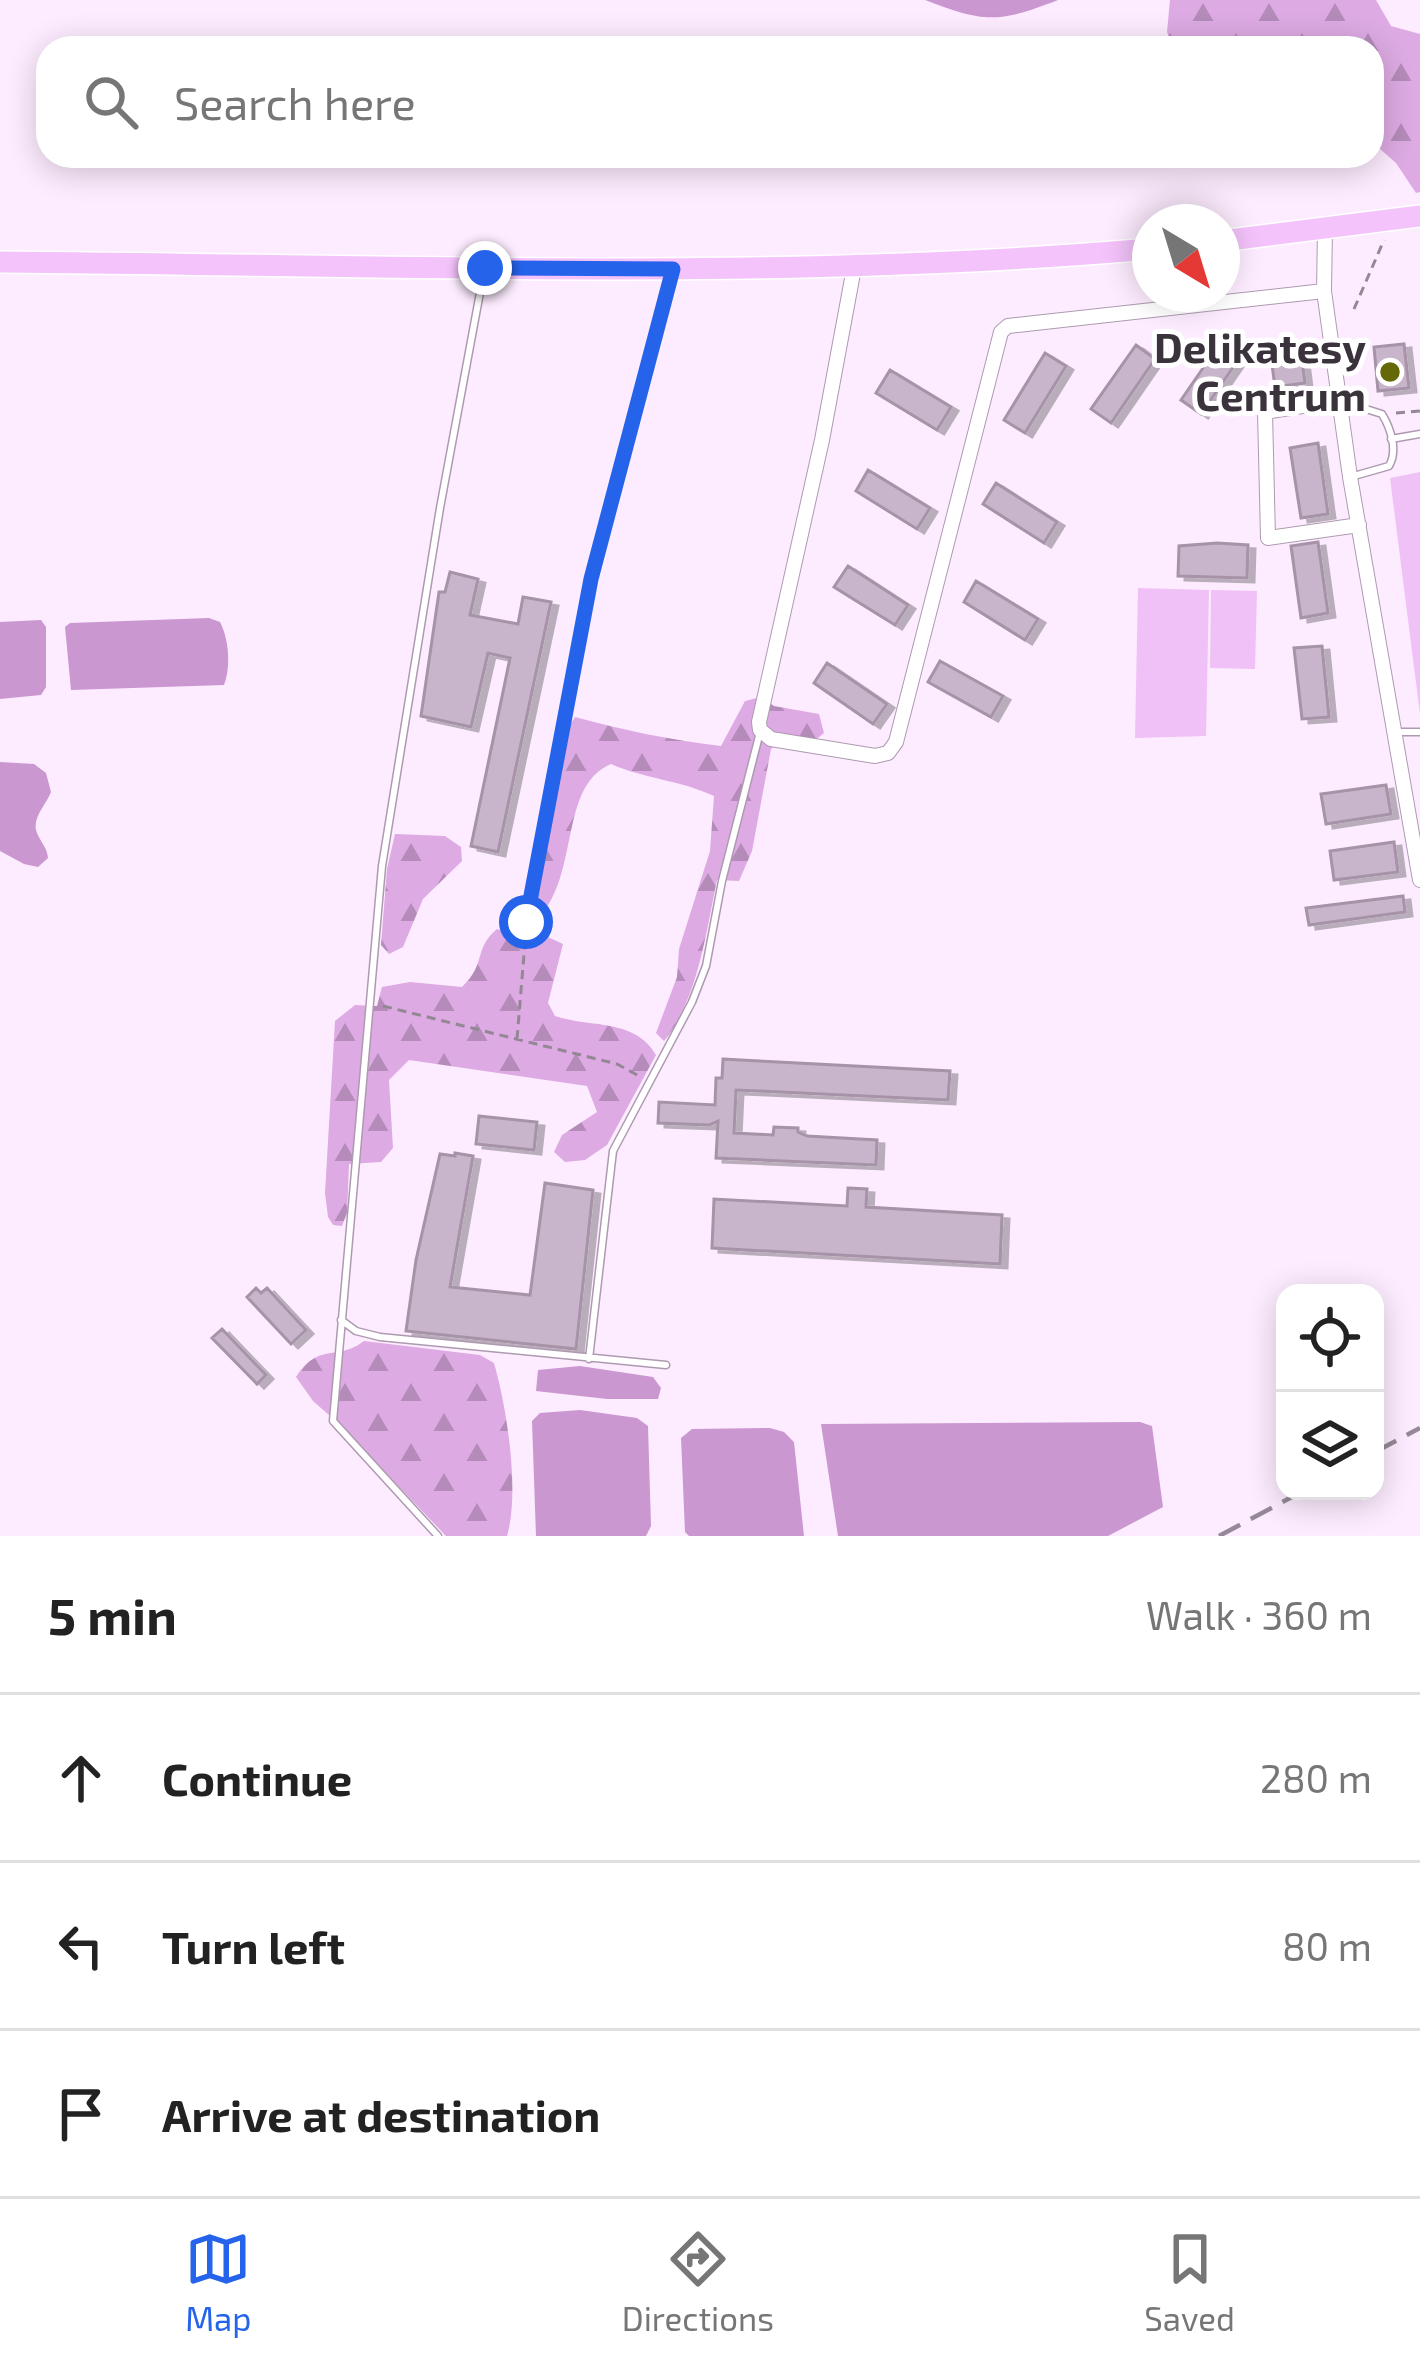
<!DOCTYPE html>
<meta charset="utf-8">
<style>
body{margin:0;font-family:"Exo 2",sans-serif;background:#f2f2f2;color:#222}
.controls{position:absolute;right:36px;bottom:36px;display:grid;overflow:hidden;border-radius:24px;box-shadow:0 6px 30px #0003}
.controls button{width:108px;height:108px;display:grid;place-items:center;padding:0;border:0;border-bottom:3px solid #e0e0e0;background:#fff;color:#222;font:60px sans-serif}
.compass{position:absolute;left:1132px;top:204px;width:108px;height:108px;border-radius:50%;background:#fff;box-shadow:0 6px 30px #0003;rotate:142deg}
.stop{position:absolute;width:36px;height:36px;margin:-27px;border:9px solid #2563eb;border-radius:50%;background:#fff}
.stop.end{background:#2563eb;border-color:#fff;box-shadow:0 3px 12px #0008}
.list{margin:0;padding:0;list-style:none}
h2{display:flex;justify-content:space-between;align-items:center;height:156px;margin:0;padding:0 48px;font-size:51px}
h2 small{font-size:39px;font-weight:400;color:#767676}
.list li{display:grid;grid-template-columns:78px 1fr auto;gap:36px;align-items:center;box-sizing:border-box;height:168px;padding:0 48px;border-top:3px solid #e0e0e0}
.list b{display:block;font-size:45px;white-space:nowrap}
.list em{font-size:39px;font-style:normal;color:#767676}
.icon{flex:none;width:66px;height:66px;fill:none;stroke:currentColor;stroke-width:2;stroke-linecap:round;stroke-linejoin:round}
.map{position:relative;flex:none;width:1420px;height:1536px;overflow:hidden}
.search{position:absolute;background:#fff;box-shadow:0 6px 30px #0003;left:36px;right:36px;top:36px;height:132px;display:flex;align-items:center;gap:30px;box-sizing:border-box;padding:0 42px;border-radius:36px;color:#767676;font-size:45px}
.sheet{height:660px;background:#fff}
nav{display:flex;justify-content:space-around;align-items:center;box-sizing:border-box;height:168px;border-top:3px solid #e0e0e0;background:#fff;font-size:33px;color:#767676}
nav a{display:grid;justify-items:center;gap:6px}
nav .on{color:#2563eb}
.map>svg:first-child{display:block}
.forest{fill:url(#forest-firs)}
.garden{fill:#f0c1f6}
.water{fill:#ca97d0}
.building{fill:#c9b5cb;stroke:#a693a8;stroke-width:3;filter:url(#shadow)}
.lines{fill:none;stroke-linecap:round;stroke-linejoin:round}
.lane-casing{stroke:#ae9ab0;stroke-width:9}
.street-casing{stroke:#ae9ab0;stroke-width:16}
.primary-casing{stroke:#fff;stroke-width:24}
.path{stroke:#938794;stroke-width:3;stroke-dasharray:9 6;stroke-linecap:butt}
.lane{stroke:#fff;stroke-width:6}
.street{stroke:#fff;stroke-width:14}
.primary{stroke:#f5c3fc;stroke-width:21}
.rail{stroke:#958997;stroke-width:4.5;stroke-dasharray:24 12;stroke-linecap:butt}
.route{stroke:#2563eb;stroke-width:15}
.poi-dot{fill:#646807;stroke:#fff;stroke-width:4.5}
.labels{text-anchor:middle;stroke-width:10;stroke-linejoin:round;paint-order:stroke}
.poi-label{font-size:42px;font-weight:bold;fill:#3b333c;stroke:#fff;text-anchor:end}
</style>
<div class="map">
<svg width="1420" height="1536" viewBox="0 0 1420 1536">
<defs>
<pattern id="forest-firs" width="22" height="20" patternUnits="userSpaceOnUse" patternTransform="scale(3)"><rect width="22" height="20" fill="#ddaae3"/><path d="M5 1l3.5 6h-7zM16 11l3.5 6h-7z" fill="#b48bb9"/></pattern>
<filter id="shadow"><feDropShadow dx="7" dy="4" stdDeviation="0" flood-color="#0004"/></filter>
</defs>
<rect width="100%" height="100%" fill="#fdecff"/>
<path class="forest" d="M1170 0H1376L1391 26 1420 34V192L1416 193 1396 163 1372 142V48H1173L1167 32Z
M761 697 774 706 819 714 824 733 813 742 786 736 771 749 752 851 739 881 717 880C706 932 698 999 664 1041L656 1033 677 977 679 949 710 851 714 796C680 780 645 779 611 764 558 787 581 872 538 919L532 916 534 896 568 728 575 717C623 730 670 740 721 746L745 701Z
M395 834 445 836 461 847 462 861 423 899 403 947 389 954 381 945 387 869Z
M497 929 512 933 537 932 563 944 548 1003 555 1016C590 1028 635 1018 656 1055L607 1145 585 1160 565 1162 554 1152 562 1135 597 1112 587 1086 409 1060 389 1080 393 1148 381 1162 349 1164 347 1213 342 1226 333 1225 328 1217 325 1193 335 1021 355 1005 377 1006 382 987 410 982 462 987C487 963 473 949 497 929Z
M364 1341 480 1355 494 1363C507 1408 520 1492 507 1536H446L338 1423 313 1401 296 1377C320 1341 336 1362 364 1341Z"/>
<path class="garden" d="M1420 472V714L1390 478Z
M1138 588 1209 590 1206 736 1135 738Z
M1211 590 1257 591 1255 669 1210 668Z"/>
<path class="water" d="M925 0H1058C999 23 984 23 925 0Z
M209 618 220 622C229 639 231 667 224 685L71 690 65 627 70 623Z
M41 620 46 627V687L41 695 0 699V622Z
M0 762 34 764 46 773 51 792C47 803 33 817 36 830 39 841 47 846 48 858L38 867 24 864 0 851Z
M580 1366 653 1377 661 1388 658 1399H607L536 1391 538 1370Z
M580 1410 637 1418 648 1426 651 1526 646 1536H536L532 1421 540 1413Z
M1140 1422 1152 1426 1163 1507 1108 1536H838L821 1424Z
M770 1428 784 1432 794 1442 804 1536H689L685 1532 681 1438 692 1429Z"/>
<path class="building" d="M1225 336 1245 350 1201 414 1181 400Z
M1404 344 1409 388 1378 391 1374 347Z
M1136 345 1155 359 1111 423 1091 409Z
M1301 352 1305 383 1275 387 1271 357Z
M1045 353 1066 366 1025 433 1004 420Z
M890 370 951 407 937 430 876 393Z
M1318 443 1328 514 1301 518 1290 448Z
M868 470 930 508 917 529 856 491Z
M996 483 1057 522 1044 543 983 504Z
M1318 542 1328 613 1301 618 1291 546Z
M1217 543 1248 545 1247 578 1178 576 1179 546Z
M848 566 908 605 895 625 834 587Z
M450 572 478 579 470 615 518 624 523 597 551 602 498 852 471 846 510 658 488 653 471 727 421 716 439 592H445Z
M976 581 1038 619 1025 640 964 602Z
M1322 646 1329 717 1302 719 1294 648Z
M940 661 1003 696 991 717 928 682Z
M827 663 887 704 873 724 814 683Z
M1386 785 1391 814 1326 824 1321 794Z
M1394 842 1398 872 1334 880 1330 851Z
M1403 896 1405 912 1309 925 1306 908Z
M723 1059 950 1071 948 1100 736 1090 734 1133 773 1135 774 1127 798 1128V1132L807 1136 877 1140 876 1165 716 1158 718 1121 709 1125 658 1123 659 1102 715 1105 716 1078H722Z
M479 1116 537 1122 534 1150 476 1144Z
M455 1153 473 1156 450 1287 530 1295 545 1183 593 1190 576 1349 406 1331 416 1260 440 1154 455 1156Z
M848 1188 867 1189 866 1207 1002 1215 1000 1264 712 1248 714 1199 847 1206Z
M256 1288 261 1293 267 1288 306 1330 291 1344 247 1297Z
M222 1329 266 1375 257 1384 212 1338Z"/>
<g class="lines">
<defs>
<path id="lane" d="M1340 406 1350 404 1382 414C1391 429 1398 451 1389 466L1354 476
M1391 439 1420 434
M1397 732H1420
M341 1320 356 1331 380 1337 666 1365
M589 1359 613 1151 692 1002 706 966 722 881 760 732
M438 1536 333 1421 382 866 440 508 484 271"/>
<path id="street" d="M1325 229 1324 291 1350 477 1420 880
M854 268 822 440 759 722 760 730 771 739 875 756 888 753 896 742 1001 332 1008 326 1324 291
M1340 400 1265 412 1268 538 1359 525"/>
<path id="primary" d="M1222 241 1420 216
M0 262C384 265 767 282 1150 249"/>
</defs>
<use href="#lane" class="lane-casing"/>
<use href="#street" class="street-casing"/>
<use href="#primary" class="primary-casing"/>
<path class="path" d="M1354 309 1384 240
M1396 413 1420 411
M383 1006 617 1064 639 1076
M517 1039 529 894 591 579 668 288"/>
<use href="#lane" class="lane"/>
<use href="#street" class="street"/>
<use href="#primary" class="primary"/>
<path class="rail" d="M1375 1452 1420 1428
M1219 1536 1303 1491"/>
</g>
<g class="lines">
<path class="route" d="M485 268 673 269 591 579 526 922"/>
</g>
<circle class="poi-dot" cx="1390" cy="372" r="12"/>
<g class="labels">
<g class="poi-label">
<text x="1366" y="363">Delikatesy<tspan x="1366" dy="48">Centrum</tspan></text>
</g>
</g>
</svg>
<div class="controls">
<button><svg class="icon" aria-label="locate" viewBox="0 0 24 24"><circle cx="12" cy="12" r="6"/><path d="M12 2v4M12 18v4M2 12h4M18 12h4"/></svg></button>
<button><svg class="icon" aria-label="layers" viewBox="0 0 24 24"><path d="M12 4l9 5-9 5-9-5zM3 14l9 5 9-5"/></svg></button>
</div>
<svg class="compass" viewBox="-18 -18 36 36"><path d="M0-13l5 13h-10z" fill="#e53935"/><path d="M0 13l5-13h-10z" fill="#767676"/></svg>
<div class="stop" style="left:526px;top:922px"></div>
<div class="stop end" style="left:485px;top:268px"></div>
<div class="search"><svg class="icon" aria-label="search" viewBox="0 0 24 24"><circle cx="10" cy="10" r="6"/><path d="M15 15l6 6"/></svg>Search here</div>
</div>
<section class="sheet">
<h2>5 min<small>Walk · 360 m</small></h2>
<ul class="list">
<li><svg class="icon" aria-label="ahead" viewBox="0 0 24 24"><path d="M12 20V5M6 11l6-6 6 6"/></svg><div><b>Continue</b></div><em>280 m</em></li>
<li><svg class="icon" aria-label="left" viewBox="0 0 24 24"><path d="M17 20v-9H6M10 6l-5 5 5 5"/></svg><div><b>Turn left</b></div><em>80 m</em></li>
<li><svg class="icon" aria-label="arrive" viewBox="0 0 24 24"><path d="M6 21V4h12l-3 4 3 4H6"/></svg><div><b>Arrive at destination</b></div></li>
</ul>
</section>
<nav>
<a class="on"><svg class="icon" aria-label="map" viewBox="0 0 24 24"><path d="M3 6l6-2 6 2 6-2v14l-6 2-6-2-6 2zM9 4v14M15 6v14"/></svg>Map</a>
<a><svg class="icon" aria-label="directions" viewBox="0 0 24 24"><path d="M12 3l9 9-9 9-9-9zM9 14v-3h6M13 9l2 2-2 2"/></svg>Directions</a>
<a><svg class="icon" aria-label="saved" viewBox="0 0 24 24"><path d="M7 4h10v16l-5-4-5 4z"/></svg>Saved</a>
</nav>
